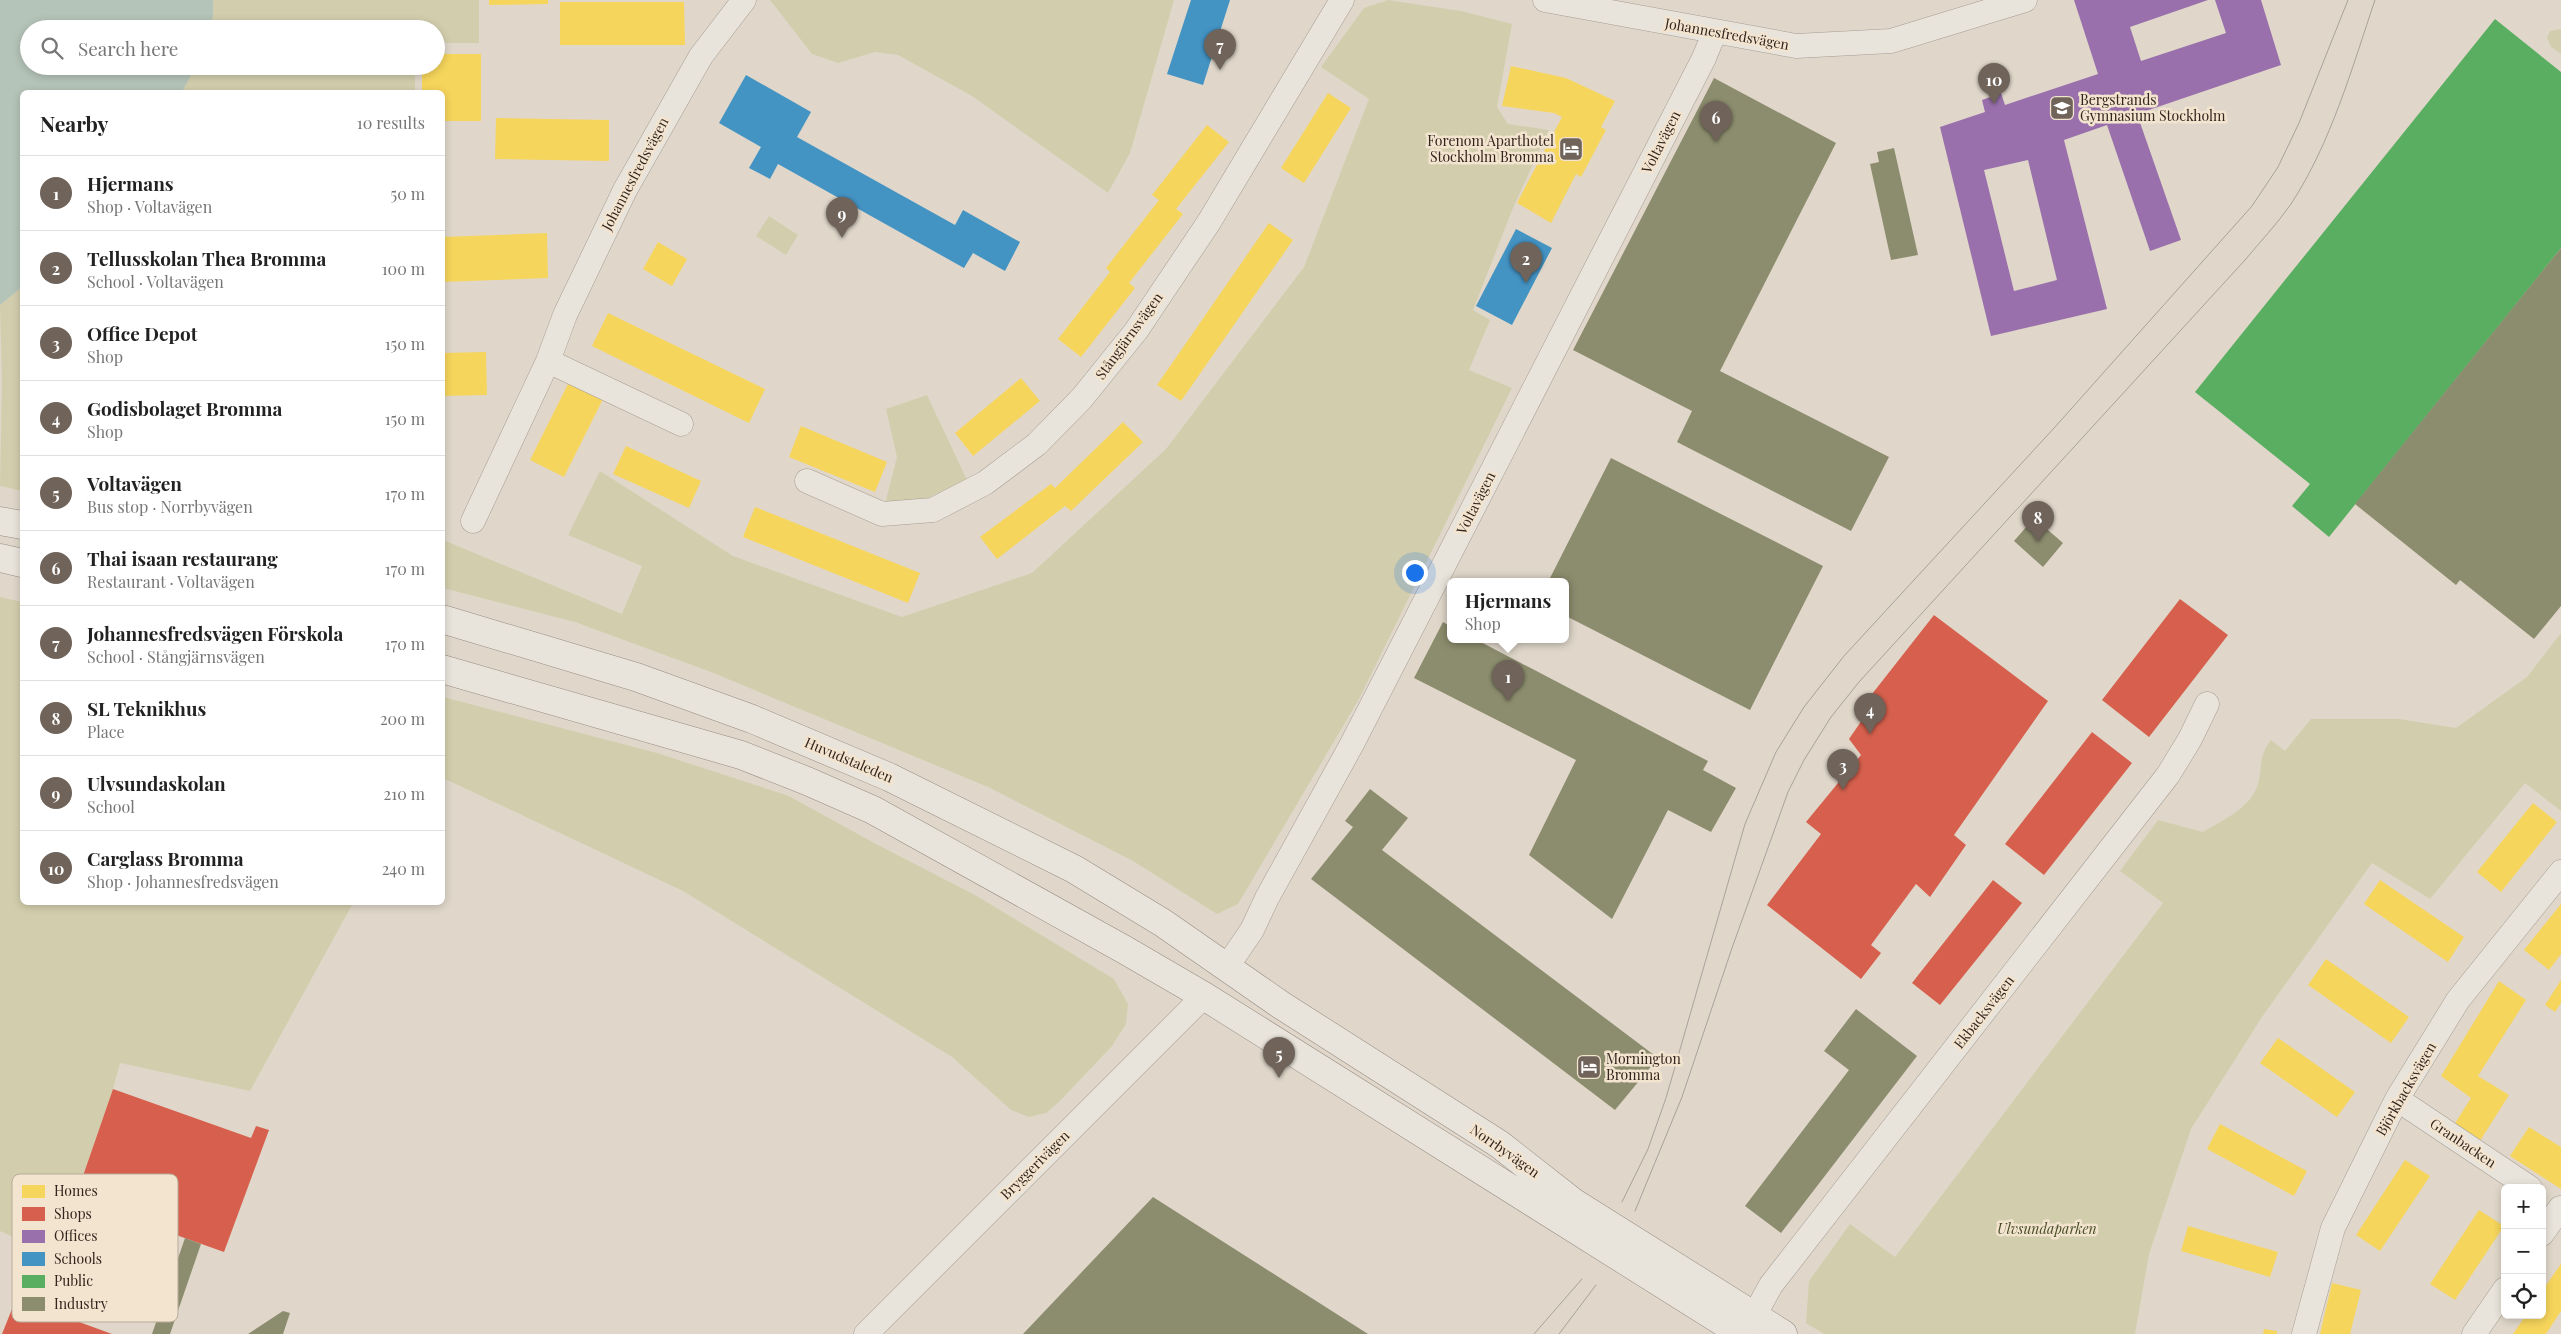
<!DOCTYPE html>
<meta charset="utf-8">
<style>
body{margin:0;font-family:"Playfair Display",serif;background:#f2f2f2;color:#222}
.controls{position:absolute;right:15px;bottom:15px;display:grid;overflow:hidden;border-radius:8px;box-shadow:0 2px 8px #0003}
.controls button{width:45px;height:45px;display:grid;place-items:center;padding:0;border:0;border-bottom:1px solid #e0e0e0;background:#fff;color:#222;font:25px sans-serif}
.you{position:absolute;left:1414px;top:572px;width:18px;height:18px;margin:-12px;border:4px solid #fff;border-radius:50%;background:#1a73e8;box-shadow:0 0 0 8px #1a73e833}
.badge{display:grid;place-items:center;width:32px;height:32px;border-radius:50%;background:#6f635a;color:#fff;font-size:16px;font-weight:700}
.pin{position:absolute;translate:-50% -41px;filter:drop-shadow(0 1px 2px #0008)}
.pin::after{content:'';position:absolute;top:26px;width:18px;height:15px;background:inherit;clip-path:polygon(0 0,100% 0,50% 100%)}
.popup{position:absolute;left:1447px;top:578px;width:122px;height:65px;box-sizing:border-box;display:grid;place-content:center;border-radius:8px;background:#fff;filter:drop-shadow(0 1px 4px #0005);font-size:16px;white-space:nowrap;color:#767676}
.popup b{font-size:19px;color:#222}
.popup::after{content:'';position:absolute;left:50%;top:100%;margin-left:-10px;border:10px solid transparent;border-top-color:#fff}
.list{margin:0;padding:0;list-style:none}
h2{display:flex;justify-content:space-between;align-items:center;height:65px;margin:0;padding:0 20px;font-size:21px}
h2 small{font-size:16px;font-weight:400;color:#767676}
.list li{display:grid;grid-template-columns:32px 1fr auto;gap:15px;align-items:center;box-sizing:border-box;height:75px;padding:0 20px;border-top:1px solid #e0e0e0}
.list b{display:block;font-size:19px;white-space:nowrap}
.list p{margin:0;font-size:16px;white-space:nowrap;color:#767676}
.list em{font-size:16px;font-style:normal;color:#767676}
.icon{flex:none;width:28px;height:28px;fill:none;stroke:currentColor;stroke-width:2;stroke-linecap:round;stroke-linejoin:round}
.map{position:relative;flex:none;width:2561px;height:1334px;overflow:hidden}
.search{position:absolute;background:#fff;box-shadow:0 2px 8px #0003;left:20px;top:20px;width:425px;height:55px;display:flex;align-items:center;gap:12px;box-sizing:border-box;padding:0 18px;border-radius:28px;color:#767676;font-size:19px}
.panel{position:absolute;background:#fff;box-shadow:0 2px 8px #0003;left:20px;top:90px;width:425px;height:815px;border-radius:8px}
.map>svg:first-child{display:block}
.green{fill:#d2cead}
.water{fill:#b5c4b9}
.homes{fill:#f6d55c}
.shops{fill:#d6604d}
.offices{fill:#9970ab;fill-rule:evenodd}
.schools{fill:#4393c3}
.public{fill:#5aae61}
.industry{fill:#8c8c6e}
.lines{fill:none;stroke-linecap:round;stroke-linejoin:round}
.street-casing{stroke:#a59d94;stroke-width:25}
.secondary-casing{stroke:#958c83;stroke-width:29}
.street{stroke:#e9e4db;stroke-width:24}
.secondary{stroke:#e9e4db;stroke-width:28}
.tram{stroke:#a8a29c;stroke-width:1}
.labels{text-anchor:middle;stroke-width:5;stroke-linejoin:round;paint-order:stroke}
.street-label{font-size:14px;fill:#32251d;stroke:#f2e4cf}
.poi-label{font-size:14px;fill:#32251d;stroke:#f2e4cf;text-anchor:start}
.park-label{font-size:14px;font-style:italic;fill:#474d25;stroke:#f2e4cf}
.key{fill:#f2e4cf;stroke:#b8ab9a;stroke-width:1}
.key-label{font-size:14px;fill:#32251d}
</style>
<div class="map">
<svg width="2561" height="1334" viewBox="0 0 2561 1334">
<rect width="100%" height="100%" fill="#e0d7ca"/>
<path class="green" d="M213 0H479V43H436V29H209L213 16Z
M770 0H1174L1130 153 1108 193 972 96 898 55 875 52 838 63 812 54Z
M1388 0 1461 11 1512 24 1497 107 1508 124 1549 130 1513 208 1473 310 1490 320 1469 370 1512 388 1359 699 1238 904 1217 914 1133 861 988 787 711 672 575 622 443 588V540L622 614 642 566 568 535 600 471 733 556 902 617 1032 573 1166 449 1304 267 1369 99 1321 67 1364 8Z
M2561 29V54L2551 47 2547 38 2550 31Z
M196 66H415V92H182Z
M769 216 798 235 786 255 756 236Z
M22 287V491L0 486 2 380 0 305Z
M927 395 967 480 926 499 885 504 897 457 886 409Z
M0 597 22 602V902L353 903 250 1091 120 1063 113 1089 55 1256 0 1231Z
M2561 633V811L2525 783 2430 899 2372 863 2262 1017 2191 1129 2149 1254 2135 1334H1824L1806 1323 1809 1281 1850 1224 1895 1257 2163 903 2120 871 2158 820 2203 832C2223 820 2251 808 2258 784 2263 766 2258 756 2271 740L2285 751 2311 719H2399L2456 728 2527 677Z
M443 697 657 753 789 796 876 844 975 895 1114 979 1128 1004 1126 1024 1112 1046 1060 1101 1046 1113 1029 1117 1011 1110 952 1057 683 891 443 778Z"/>
<path class="water" d="M0 0H213V16L209 29H29V66H196L182 92H22V287L0 305Z"/>
<path class="homes" d="M489 0H548V4L489 5Z
M560 2H684L685 45H560Z
M436 54H481V121H442V92H422V66H436Z
M1511 66 1566 78 1615 101 1601 127 1606 130 1581 177 1576 174 1551 223 1517 203 1562 117 1554 113 1502 106Z
M1328 93 1351 108 1304 183 1281 168Z
M496 118 609 120V161L495 159Z
M1207 125 1229 142 1176 209 1183 214 1129 283 1135 288 1081 357 1058 339 1110 272 1106 268 1159 200 1152 195Z
M1269 223 1293 240 1181 401 1157 385Z
M547 233 548 278 442 282V237Z
M658 242 687 259 672 286 643 269Z
M608 313 765 389 749 423 592 346Z
M486 352 487 395 442 396V353Z
M1021 378 1040 401 973 456 955 433Z
M569 382 603 399 564 477 530 460Z
M1123 422 1143 442 1071 511 1065 506 997 559 980 537 1051 484 1055 488Z
M801 426 887 462 875 492 789 457Z
M626 446 701 481 689 508 613 474Z
M755 507 920 573 908 603 743 537Z
M2533 803 2557 822 2501 892 2477 872Z
M2380 880 2464 937 2448 962 2364 904Z
M2561 904V954L2549 970 2524 950Z
M2326 959 2409 1017 2391 1043 2308 985Z
M2561 980V1003L2555 1012 2545 1005Z
M2499 981 2526 1000 2478 1076 2509 1095 2478 1144 2452 1128 2471 1098 2441 1076Z
M2278 1038 2355 1092 2337 1117 2260 1063Z
M2220 1124 2307 1171 2294 1196 2207 1149Z
M2529 1127 2561 1147V1189L2510 1156Z
M2405 1160 2430 1176 2380 1251 2356 1235Z
M2479 1210 2504 1226 2455 1300 2430 1284Z
M2188 1226 2278 1252 2270 1277 2181 1251Z
M2561 1264V1311L2546 1334H2513L2526 1315H2542V1291Z
M2332 1283 2361 1290 2350 1334H2320Z
M2264 1329 2277 1331V1334H2263Z"/>
<path class="shops" d="M2180 599 2228 635 2149 737 2102 700Z
M1934 615 2048 701 1954 835 1966 845 1930 897 1916 884 1871 945 1881 953 1861 979 1767 905 1821 834 1806 822 1861 755 1849 739 1871 707 1865 703Z
M2092 732 2132 763 2044 875 2005 844Z
M1993 880 2022 903 1940 1005 1912 983Z
M113 1089 251 1138 256 1126 269 1130 224 1252 75 1199Z
M16 1299 112 1334H2Z"/>
<path class="offices" d="M2074 0H2208L2130 27 2141 61 2226 33 2215 0H2261L2281 65 2137 114 2181 240 2150 251 2107 125 2064 140 2107 309 1991 336 1940 127 1985 112 1982 100 2001 93 2005 105 2098 74ZM2028 160 2057 280 2014 291 1984 170Z"/>
<path class="schools" d="M1191 0H1230L1203 85 1167 74Z
M746 75 811 112 797 137 955 225 963 210 1020 242 1005 271 973 253 964 268 778 164 770 179 749 168 761 147 719 123Z
M1516 229 1552 248 1512 325 1476 306Z"/>
<path class="public" d="M2495 19 2561 72V248L2329 537 2292 506 2310 484 2195 392Z"/>
<path class="industry" d="M1714 78 1836 143 1720 371 1889 457 1851 531 1677 442 1692 411 1573 350Z
M1894 148 1918 255 1891 260 1870 164 1879 162 1877 152Z
M2561 248V606L2534 639 2460 580 2456 585 2355 504Z
M1611 458 1823 566 1750 710 1566 616V582H1548Z
M2034 518 2063 543 2043 567 2014 541Z
M1443 622 1450 626V640H1477L1708 761 1703 770 1736 788 1711 832 1668 810 1612 919 1529 855 1576 760 1414 678Z
M1370 789 1408 818 1382 850 1658 1058 1615 1110 1311 879 1353 827 1345 821Z
M1856 1009 1917 1056 1781 1233 1745 1206 1849 1070 1824 1051Z
M1153 1197 1368 1334H1023Z
M185 1238 201 1244 170 1334H152Z
M283 1311 290 1313 283 1334H248Z"/>
<g class="lines">
<defs>
<path id="street" d="M1545 0 1796 46 1891 41 2025 0
M548 361 681 424
M807 481 882 514 933 510 985 483 1037 444 1082 398 1136 331 1209 222 1342 0
M473 521 548 361 565 315 625 190 701 56 744 0
M1226 968 1252 930 1267 898 1352 744 1704 58 1715 31
M2397 1099 2530 1188
M2542 1234 2560 1208
M1754 1316 1771 1285 2168 775 2190 739 2207 704
M866 1334 1204 996
M2304 1334 2333 1228 2397 1099 2458 1000 2561 872
M2474 1334 2505 1289"/>
<path id="secondary" d="M0 521 22 525
M0 558 22 563
M442 619 636 677 752 719 889 777 1074 869 1163 923 1281 1005 1499 1144 1573 1202 1783 1334
M442 669 741 755 807 781 873 810 1125 950 1204 996 1742 1334"/>
</defs>
<use href="#street" class="street-casing"/>
<use href="#secondary" class="secondary-casing"/>
<use href="#street" class="street"/>
<use href="#secondary" class="secondary"/>
<path class="tram" d="M1622 1202 1648 1149 1666 1098 1745 824 1776 752 1804 707 1844 656 2055 427 2252 206 2278 167 2299 123 2348 0
M1635 1211 1682 1097 1732 948 1788 792 1804 760 1831 717 1859 682 2245 260C2260 242 2277 224 2291 204 2331 143 2352 68 2375 0
M1534 1334 1582 1279
M1559 1334 1596 1285"/>
</g>
<defs>
<symbol id="school-square" viewBox="-11 -11 22 22"><rect x="-9" y="-9" width="18" height="18" rx="4" fill="#6f635a" stroke="#f2e4cf"/><path d="M0-5L7-2L0 1L-7-2ZM-4 1L0 2.5L4 1V4Q0 6-4 4Z" fill="#fff"/></symbol>
<symbol id="hotel-square" viewBox="-11 -11 22 22"><rect x="-9" y="-9" width="18" height="18" rx="4" fill="#6f635a" stroke="#f2e4cf"/><path d="M-6-4.5h1.5V1H6V5H4.5V3h-9V5H-6ZM-4 0a1.8 1.8 0 1 1 3.6 0ZM.5 0V-2.5h3Q6-2.5 6 0Z" fill="#fff"/></symbol>
</defs>
<g fill-rule="evenodd">
<use href="#school-square" x="2048" y="94" width="28" height="28"/>
<use href="#hotel-square" x="1557" y="135" width="28" height="28"/>
<use href="#hotel-square" x="1575" y="1053" width="28" height="28"/>
</g>
<g class="labels">
<g class="street-label">
<text transform="translate(1727 34) rotate(10)" y="5">Johannesfredsvägen</text>
<text transform="translate(1661 142) rotate(-63)" y="5">Voltavägen</text>
<text transform="translate(635 174) rotate(-62)" y="5">Johannesfredsvägen</text>
<text transform="translate(1129 336) rotate(-54)" y="5">Stångjärnsvägen</text>
<text transform="translate(1476 503) rotate(-63)" y="5">Voltavägen</text>
<text transform="translate(849 760) rotate(23)" y="5">Huvudstaleden</text>
<text transform="translate(1984 1012) rotate(-52)" y="5">Ekbacksvägen</text>
<text transform="translate(2406 1089) rotate(-60)" y="5">Björkbacksvägen</text>
<text transform="translate(2463 1143) rotate(34)" y="5">Granbacken</text>
<text transform="translate(1505 1151) rotate(35)" y="5">Norrbyvägen</text>
<text transform="translate(1035 1165) rotate(-45)" y="5">Bryggerivägen</text>
</g>
<g class="poi-label">
<text x="2080" y="105">Bergstrands<tspan x="2080" dy="16">Gymnasium Stockholm</tspan></text>
<text x="1554" y="146" text-anchor="end">Forenom Aparthotel<tspan x="1554" dy="16">Stockholm Bromma</tspan></text>
<text x="1606" y="1064">Mornington<tspan x="1606" dy="16">Bromma</tspan></text>
</g>
<g class="park-label">
<text x="2047" y="1234">Ulvsundaparken</text>
</g>
</g>
<rect x="12" y="1174" width="166" height="148" rx="8" class="key"/>
<rect x="22" y="1185" width="23" height="13" fill="#f6d55c"/>
<rect x="22" y="1207" width="23" height="14" fill="#d6604d"/>
<rect x="22" y="1230" width="23" height="13" fill="#9970ab"/>
<rect x="22" y="1252" width="23" height="14" fill="#4393c3"/>
<rect x="22" y="1275" width="23" height="13" fill="#5aae61"/>
<rect x="22" y="1297" width="23" height="14" fill="#8c8c6e"/>
<g class="key-label">
<text x="54" y="1196">Homes</text>
<text x="54" y="1219">Shops</text>
<text x="54" y="1241">Offices</text>
<text x="54" y="1264">Schools</text>
<text x="54" y="1286">Public</text>
<text x="54" y="1309">Industry</text>
</g>
</svg>
<div class="controls">
<button>+</button>
<button>−</button>
<button><svg class="icon" aria-label="locate" viewBox="0 0 24 24"><circle cx="12" cy="12" r="6"/><path d="M12 2v4M12 18v4M2 12h4M18 12h4"/></svg></button>
</div>
<div class="you"></div>
<div class="pin badge" style="left:1508px;top:701px">1</div>
<div class="popup"><b>Hjermans</b>Shop</div>
<div class="pin badge" style="left:1526px;top:283px">2</div>
<div class="pin badge" style="left:1843px;top:790px">3</div>
<div class="pin badge" style="left:1870px;top:734px">4</div>
<div class="pin badge" style="left:1279px;top:1078px">5</div>
<div class="pin badge" style="left:1716px;top:142px">6</div>
<div class="pin badge" style="left:1220px;top:70px">7</div>
<div class="pin badge" style="left:2038px;top:542px">8</div>
<div class="pin badge" style="left:842px;top:238px">9</div>
<div class="pin badge" style="left:1994px;top:104px">10</div>
<div class="search"><svg class="icon" aria-label="search" viewBox="0 0 24 24"><circle cx="10" cy="10" r="6"/><path d="M15 15l6 6"/></svg>Search here</div>
<section class="panel">
<h2>Nearby<small>10 results</small></h2>
<ul class="list">
<li><span class="badge">1</span><div><b>Hjermans</b><p>Shop · Voltavägen</p></div><em>50 m</em></li>
<li><span class="badge">2</span><div><b>Tellusskolan Thea Bromma</b><p>School · Voltavägen</p></div><em>100 m</em></li>
<li><span class="badge">3</span><div><b>Office Depot</b><p>Shop</p></div><em>150 m</em></li>
<li><span class="badge">4</span><div><b>Godisbolaget Bromma</b><p>Shop</p></div><em>150 m</em></li>
<li><span class="badge">5</span><div><b>Voltavägen</b><p>Bus stop · Norrbyvägen</p></div><em>170 m</em></li>
<li><span class="badge">6</span><div><b>Thai isaan restaurang</b><p>Restaurant · Voltavägen</p></div><em>170 m</em></li>
<li><span class="badge">7</span><div><b>Johannesfredsvägen Förskola</b><p>School · Stångjärnsvägen</p></div><em>170 m</em></li>
<li><span class="badge">8</span><div><b>SL Teknikhus</b><p>Place</p></div><em>200 m</em></li>
<li><span class="badge">9</span><div><b>Ulvsundaskolan</b><p>School</p></div><em>210 m</em></li>
<li><span class="badge">10</span><div><b>Carglass Bromma</b><p>Shop · Johannesfredsvägen</p></div><em>240 m</em></li>
</ul>
</section>
</div>
